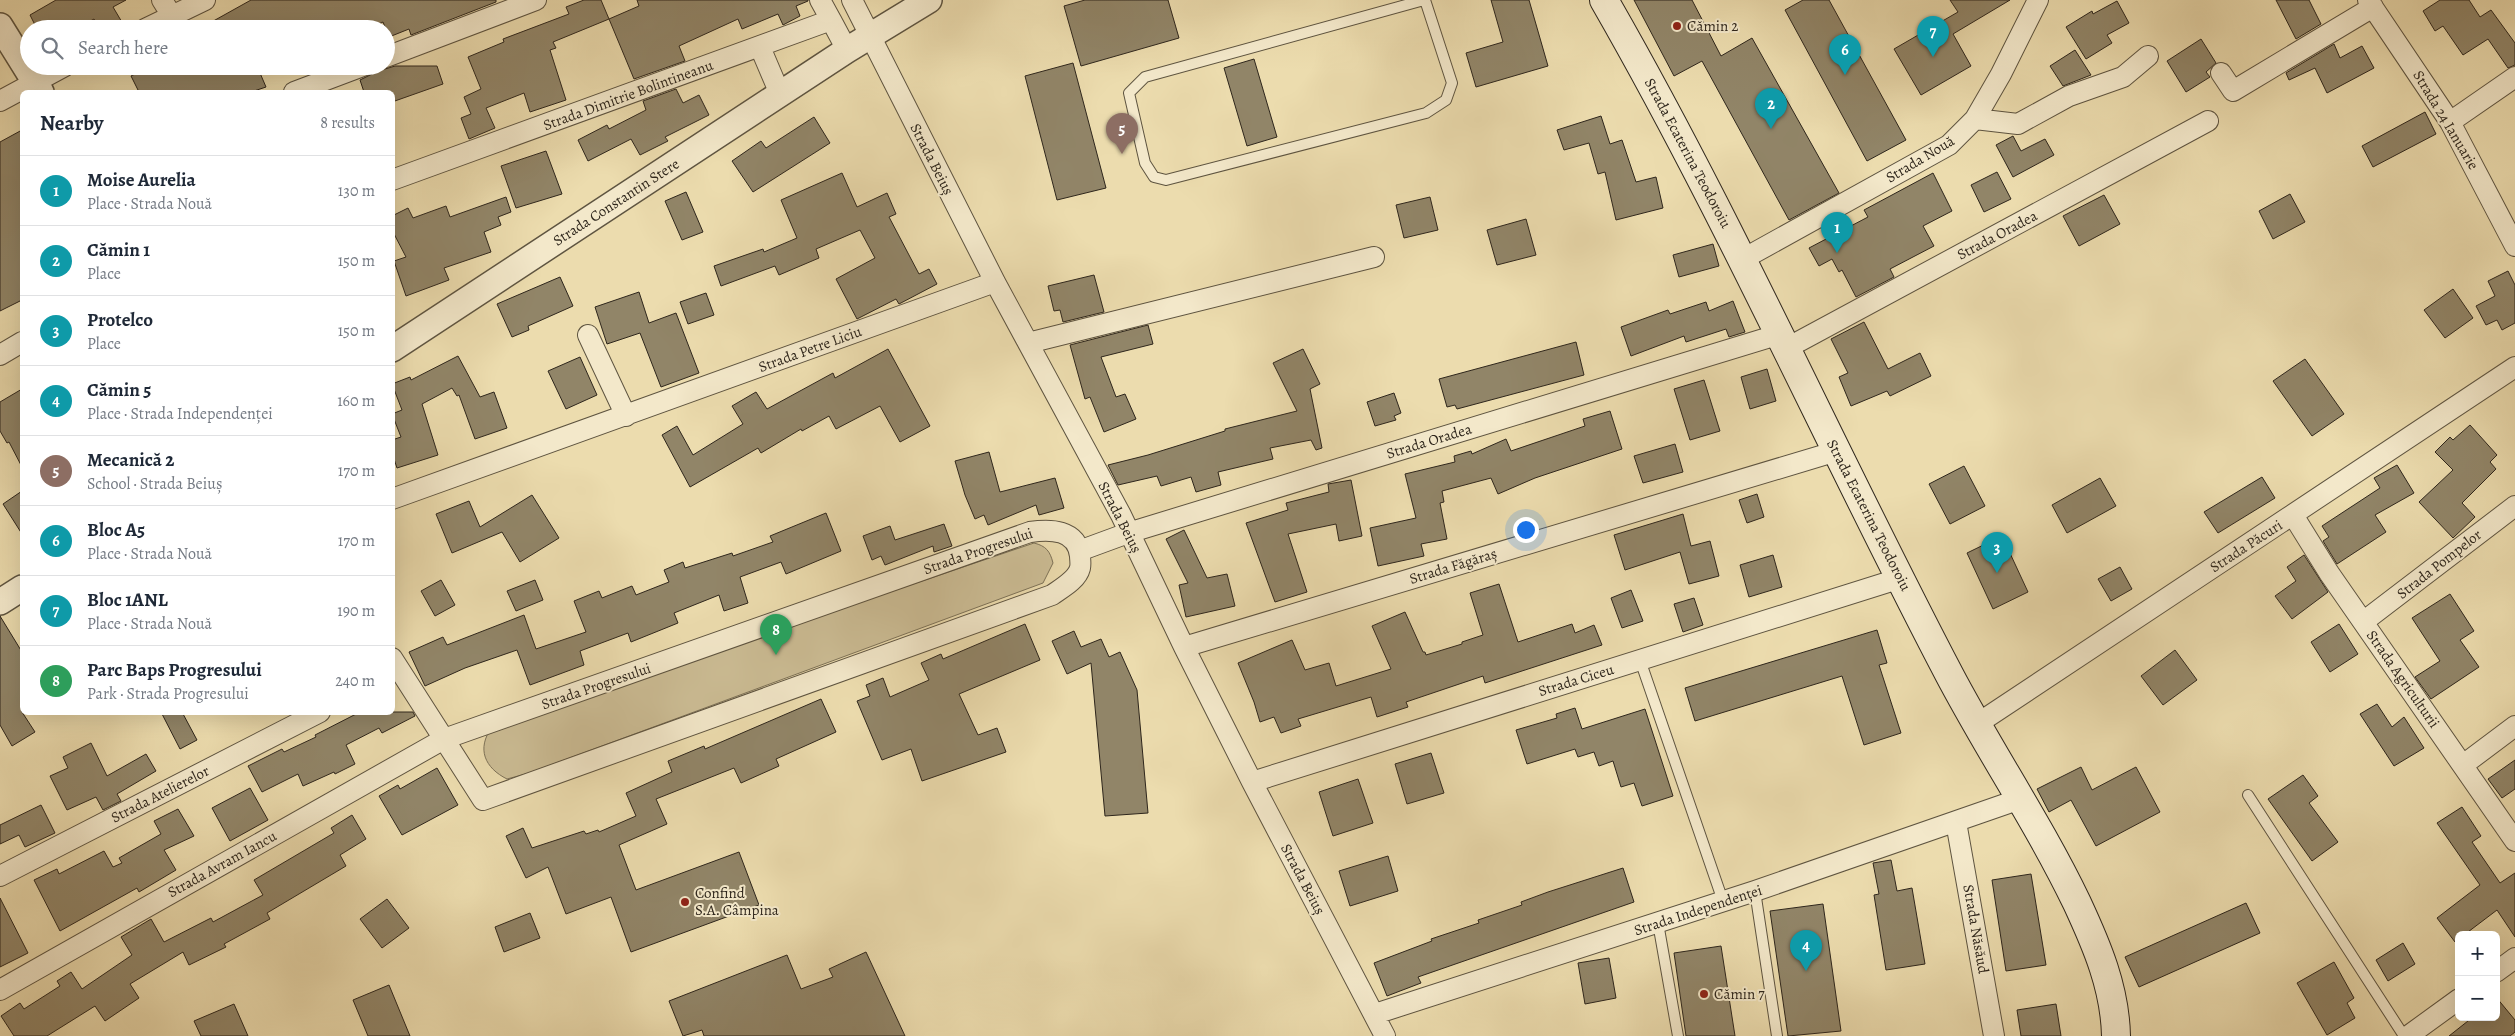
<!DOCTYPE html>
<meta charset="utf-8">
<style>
body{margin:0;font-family:Alegreya,serif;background:#f2f2f3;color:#1f2937}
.controls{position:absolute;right:15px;bottom:15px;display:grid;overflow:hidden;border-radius:8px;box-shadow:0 5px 20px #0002}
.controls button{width:45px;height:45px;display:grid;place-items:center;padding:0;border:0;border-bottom:1px solid #e0e1e3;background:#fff;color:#1f2937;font:25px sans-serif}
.you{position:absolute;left:1525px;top:529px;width:18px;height:18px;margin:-12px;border:4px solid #fff;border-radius:50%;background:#1a73e8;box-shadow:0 0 0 8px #1a73e833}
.badge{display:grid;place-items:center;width:32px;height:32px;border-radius:50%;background:#111827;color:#fff;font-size:16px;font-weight:700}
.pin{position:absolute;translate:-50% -41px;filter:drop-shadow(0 1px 2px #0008)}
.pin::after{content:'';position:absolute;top:26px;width:18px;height:15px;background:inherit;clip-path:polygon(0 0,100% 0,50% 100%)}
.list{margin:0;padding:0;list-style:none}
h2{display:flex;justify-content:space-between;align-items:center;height:65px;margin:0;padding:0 20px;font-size:21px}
h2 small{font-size:16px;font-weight:400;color:#747a83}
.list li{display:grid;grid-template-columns:32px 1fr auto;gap:15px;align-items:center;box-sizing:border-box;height:70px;padding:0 20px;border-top:1px solid #e0e1e3}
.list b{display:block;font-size:19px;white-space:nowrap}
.list p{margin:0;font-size:16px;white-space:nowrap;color:#747a83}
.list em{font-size:16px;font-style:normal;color:#747a83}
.icon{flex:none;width:28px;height:28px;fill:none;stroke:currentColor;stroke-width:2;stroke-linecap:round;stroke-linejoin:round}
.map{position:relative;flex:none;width:2515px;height:1036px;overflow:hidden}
.search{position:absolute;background:#fff;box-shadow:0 5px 20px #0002;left:20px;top:20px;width:375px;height:55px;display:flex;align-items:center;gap:12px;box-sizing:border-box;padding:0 18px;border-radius:28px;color:#747a83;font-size:19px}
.panel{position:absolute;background:#fff;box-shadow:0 5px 20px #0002;left:20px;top:90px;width:375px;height:625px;border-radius:8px}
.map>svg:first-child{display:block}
.green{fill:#ccbd95;stroke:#7d7258}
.building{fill:#918568;stroke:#2e261c}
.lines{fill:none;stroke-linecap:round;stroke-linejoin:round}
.service-casing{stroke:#5e5440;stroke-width:12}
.minor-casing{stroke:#5e5440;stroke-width:22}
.tertiary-casing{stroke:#5e5440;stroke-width:28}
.secondary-casing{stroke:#2e261c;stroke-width:30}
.service{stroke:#f3e8ca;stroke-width:10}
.minor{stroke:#f3e8ca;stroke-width:20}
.tertiary{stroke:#f3e8ca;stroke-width:25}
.secondary{stroke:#f3e8ca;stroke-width:28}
.poi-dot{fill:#8f2418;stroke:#f3e8ca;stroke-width:2}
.labels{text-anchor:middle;stroke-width:4;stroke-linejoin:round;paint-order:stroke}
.poi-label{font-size:15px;fill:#2e261c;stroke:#f3e8ca;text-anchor:start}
.street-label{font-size:15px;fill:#2e261c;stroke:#f3e8ca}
</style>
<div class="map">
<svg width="2515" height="1036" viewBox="0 0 2515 1036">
<rect width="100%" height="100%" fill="#ecdcae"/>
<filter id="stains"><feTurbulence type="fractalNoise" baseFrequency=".004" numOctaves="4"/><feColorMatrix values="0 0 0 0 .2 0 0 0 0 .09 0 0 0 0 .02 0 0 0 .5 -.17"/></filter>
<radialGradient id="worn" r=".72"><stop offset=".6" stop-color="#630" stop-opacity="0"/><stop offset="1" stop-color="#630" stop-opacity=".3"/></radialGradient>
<path class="green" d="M1034 543C1046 546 1050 551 1053 563L1043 583 529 773 507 779C485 768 476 749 492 727Z"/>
<path class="building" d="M56 0H126L113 7 126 29H100L94 19 76 29H37L30 15Z
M251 0H496V2L411 35 409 29 389 37 383 22 368 29H199Z
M584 0H601L609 19 553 42 556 48 550 50 566 100 530 112 524 93 486 108 495 128 469 139 461 118 471 114 464 97 481 89 468 57 504 42 503 39 569 14 566 7Z
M637 0H808V1L796 6 800 16 783 25 778 14 742 29 738 19 679 46 685 61 634 79 609 19 639 6Z
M1085 0H1168L1179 38 1081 66 1064 6Z
M1491 0H1529L1548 66 1476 87 1466 53 1503 42Z
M1634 0H1692L1721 56 1752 38 1839 193 1789 220 1702 61 1674 76Z
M1803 0H1829L1906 140 1867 161 1785 10Z
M1950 0H2010L1953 34 1971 66 1921 95 1894 49 1958 12Z
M2276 0H2309L2321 24 2296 39Z
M2440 0H2469L2480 17 2491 10 2515 43V65L2508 68 2488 39 2463 55 2443 26 2435 31 2423 11Z
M2117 1 2129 23 2107 35 2112 43 2086 59 2066 27 2092 11 2093 14Z
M2201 39 2216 63 2206 72 2210 77 2186 92 2167 61Z
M2334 44 2340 58 2362 46 2374 68 2327 93 2315 68 2289 80 2286 73Z
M2075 50 2091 75 2063 86 2050 66Z
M1254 59 1277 137 1247 146 1224 68Z
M1073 63 1106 188 1057 200 1025 76Z
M151 66H257L266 87 251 92H139L131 76Z
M375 66 385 69 395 66H437L443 84 392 102V92H364L360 80 372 74Z
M676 89 683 103 699 95 709 115 665 137 668 141 640 155 631 139 588 161 578 140 607 125 609 129 646 110 643 101Z
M2425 112 2436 134 2373 167 2362 146Z
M1601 116 1610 144 1622 140 1636 182 1656 177 1663 208 1616 220 1605 172 1598 174 1589 143 1564 150 1557 130Z
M814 117 830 143 753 192 732 161 761 141 766 148Z
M22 130V300L0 311V142Z
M2013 136 2021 151 2045 139 2054 155 2013 177 1996 145Z
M546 151 562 194 516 208 501 166Z
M1997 172 2011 199 1984 212 1971 185Z
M842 173 857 207 887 193 896 214 889 217 919 274 929 269 937 284 899 304 896 299 857 319 836 279 875 258 860 230 816 249 819 258 779 275 775 266 721 286 714 266 763 249 764 252 797 238 781 200Z
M1933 173 1952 211 1923 226 1934 246 1890 269 1894 277 1856 297 1842 270 1839 272 1832 259 1819 266 1809 248 1868 217 1864 210Z
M686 192 703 232 682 240 665 201Z
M2290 194 2305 222 2273 239 2259 211Z
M2104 195 2120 224 2079 246 2063 216Z
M506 197 511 212 498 217 501 225 484 232 491 252 444 268 449 280 406 296 394 261 406 257 392 230V216L408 208 413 218 446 206 450 217Z
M1430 197 1438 230 1404 238 1396 205Z
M1526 219 1536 255 1497 265 1487 230Z
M1713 244 1719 266 1679 277 1673 255Z
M2508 271 2515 285V323L2502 330 2497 320 2486 325 2476 306 2495 296 2488 281Z
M1094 275 1104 312 1063 322 1060 310 1054 311 1048 286Z
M560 277 573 306 528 326 529 330 512 337 497 304Z
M2453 289 2473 318 2445 338 2424 310Z
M639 292 649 323 676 313 699 373 661 387 640 333 607 344 595 307Z
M706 293 714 315 688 324 680 302Z
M1733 301 1745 332 1729 337 1726 329 1686 342 1684 336 1631 356 1621 327 1668 310 1670 314 1706 302 1709 311Z
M1864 322 1888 369 1920 353 1931 376 1890 396 1887 391 1851 406 1839 377 1848 373 1831 339Z
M1148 325 1153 344 1101 357 1116 397 1125 394 1136 419 1104 432 1090 397 1085 399 1070 345Z
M1576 342 1584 375 1457 409 1455 405 1447 407 1439 379Z
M888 349 930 426 900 442 880 406 836 429 829 416 802 431 801 429 761 453 758 448 690 487 662 435 677 426 693 455 743 424 732 406 756 392 767 409 833 373 835 378Z
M1303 349 1320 384 1310 389 1322 448 1316 450 1311 440 1270 448 1273 459 1218 472 1221 485 1196 492 1191 477 1161 486 1157 476 1118 485 1108 465 1148 455 1225 431V429L1297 411 1273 363Z
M458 356 480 397 494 392 507 428 475 439 459 395 457 396 452 388 422 404 438 455 397 468 392 453V440L401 437 392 414 402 410 392 384 410 377 411 380Z
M580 357 597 395 566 409 548 371Z
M2305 359 2344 414 2312 436 2273 381Z
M1767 369 1776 401 1750 409 1741 377Z
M1704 380 1720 431 1690 440 1674 389Z
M22 389V467L9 442 7 443 0 431V402Z
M1394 393 1401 413 1394 416 1396 420 1375 426 1367 402Z
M1610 411 1622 449 1535 478 1498 494 1491 478 1442 491 1444 502 1440 503 1447 539 1421 544 1424 556 1378 566 1370 528 1416 518 1405 474 1455 462 1454 456 1471 451 1472 454 1506 439 1511 451 1585 426 1583 419Z
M2470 425 2497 455 2490 462 2496 469 2462 503 2475 517 2453 538 2419 502 2453 470 2435 452 2450 437 2453 440Z
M1675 444 1683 472 1643 483 1634 456Z
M989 452 1000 492 1055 478 1064 508 1039 515 1036 505 988 525 984 515 975 519 965 495 955 461Z
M2397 465 2414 493 2375 515 2386 532 2337 564 2323 541 2329 537 2322 526 2380 488 2374 478Z
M1964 466 1985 506 1950 524 1929 484Z
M2262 477 2275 498 2218 533 2204 512Z
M2100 478 2116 506 2067 533 2052 505Z
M1351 480 1362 536 1339 541 1336 524 1288 534 1307 592 1275 602 1246 523 1288 510 1286 503 1329 492 1328 484Z
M22 491V534L3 504Z
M1757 494 1764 517 1747 523 1739 500Z
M532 495 559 538 520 562 502 532 452 553 436 514 469 501 480 527Z
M826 513 841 551 786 574 781 562 740 577 748 603 724 611 719 595 674 613 678 623 631 642 628 633 580 651 584 665 530 685 517 650 465 668 425 686 409 652 443 637 447 645 524 615 536 649 586 632 574 601 599 591 602 598 632 586 636 595 669 582 664 570 683 562 685 568 732 553 733 556 773 542 770 536Z
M1683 514 1691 546 1710 541 1719 576 1689 584 1680 552 1625 570 1614 535Z
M944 524 952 546 934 552 933 546 885 565 881 556 872 560 863 536 890 526 895 540Z
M1184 530 1207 578 1227 574 1235 606 1186 617 1179 585 1188 583 1166 539Z
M2002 536 2028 592 1993 609 1967 553Z
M1773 555 1782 587 1749 597 1740 565Z
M2304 555 2328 592 2292 619 2275 596 2296 581 2287 567Z
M2120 567 2132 589 2111 601 2098 579Z
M441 580 455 605 435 616 421 591Z
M535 580 543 600 516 611 507 591Z
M1499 584 1518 642 1572 624 1575 633 1594 625 1602 645 1485 683 1483 676 1406 702 1408 707 1377 717 1371 697 1298 719 1301 726 1281 733 1274 717 1260 722 1254 702 1238 663 1292 640 1305 670 1329 663 1336 686 1391 669 1372 626 1405 612 1423 652H1425L1426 655 1462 644V642L1483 635 1470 593Z
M1631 590 1643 621 1622 628 1611 598Z
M2450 594 2474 631 2460 640 2479 667 2431 699 2415 677 2440 661 2412 618Z
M1694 598 1703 625 1683 632 1674 604Z
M0 616 22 652V712L35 732 12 746 0 725Z
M1025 624 1040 660 959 694 978 735 997 728 1006 752 922 781 911 749 882 760 857 701 870 696 866 685 883 678 890 697 929 680 921 663 941 654 943 659Z
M2339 624 2358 654 2330 672 2311 642Z
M1877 630 1887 663 1879 665 1901 733 1864 745 1842 676 1695 721 1685 688Z
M1074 631 1081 647 1101 639 1109 657 1120 652 1137 690 1148 813 1105 816 1091 663 1067 674 1052 641Z
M2175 650 2197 680 2163 705 2141 676Z
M821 699 836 732 776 759 779 766 741 783 734 768 656 799 667 824 619 845 636 890 739 852 759 905 631 952 611 897 566 914 548 867 526 878 506 836 523 828 532 848 584 831 586 834 598 830 599 832 636 816 626 793 672 772 668 761 704 746 705 749Z
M2377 704 2392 727 2404 717 2424 748 2394 766 2360 714Z
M1575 708 1582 729 1645 709 1673 796 1642 806 1634 783 1621 787 1613 761 1599 766 1594 752 1578 757 1575 749 1527 764 1516 730 1557 718 1556 714Z
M161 712H182L197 740 180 749Z
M360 712H413L415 716 382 733 379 728 346 745 355 764 335 774 334 772 303 786 298 774 262 792 248 766 282 749 284 752 316 737 315 735Z
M91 743 107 776 146 754 156 771 117 794 121 801 103 810 96 797 67 810 50 776 68 768 63 757Z
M1431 753 1444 793 1407 804 1395 764Z
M2515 760V789L2502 798 2488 779Z
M2081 767 2092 790 2136 767 2160 812 2096 846 2071 800 2049 812 2037 789Z
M437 768 458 805 402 835 379 796 398 785 400 789Z
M2303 775 2318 796 2309 803 2338 842 2312 861 2268 799Z
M1358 779 1373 823 1333 836 1319 792Z
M250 788 268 820 230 841 212 808Z
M41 805 55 833 25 847 19 835 0 844V825Z
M2462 807 2481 836 2472 842 2500 883 2515 873V937L2497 910 2464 935H2459V939L2455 942 2437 918 2480 885 2437 823Z
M178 809 194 836 164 850 176 870 139 892 137 888 60 931 34 880 57 869 59 874 104 851 113 867 122 863 119 858 161 834 154 821Z
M352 815 366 839 340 855 346 866 267 913 270 919 224 944 226 947 189 965 183 952 130 984 139 998 105 1021 95 1006 47 1036H14L1 1016 20 1003 24 1009 60 986 57 981 71 972 82 989 132 955 121 937 151 919 164 942 211 918 213 922 263 895 254 880 334 833 331 828Z
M1388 856 1398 891 1350 906 1339 871Z
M1891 860 1897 891 1912 888 1925 964 1886 970 1874 895 1879 894 1873 863Z
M1623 868 1634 902 1418 977 1421 983 1387 996 1374 963 1432 941 1431 939 1479 923 1478 920 1522 905 1521 902 1548 892Z
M2031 874 2046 965 2006 971 1992 880Z
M0 898 28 953 0 967Z
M387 899 409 928 382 948 360 919Z
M2246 903 2260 933 2139 987 2125 957Z
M1823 904 1841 1031 1788 1036 1770 911Z
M530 913 540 938 504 952 495 927Z
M2403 943 2415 964 2388 981 2376 960Z
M1721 946 1735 1036H1686L1674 953Z
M866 952 905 1036H704L702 1030 683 1036 669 1001 787 955 801 989 833 977 829 969Z
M1609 958 1616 998 1585 1004 1578 963Z
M2334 962 2354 998 2347 1003 2355 1018 2327 1035 2297 983Z
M389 985 410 1036H368L353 1000Z
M2496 997 2515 1020V1032L2510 1036H2449L2473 1017H2496Z
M234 1004 248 1036H201L194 1021Z
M2056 1004 2061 1036H2021L2017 1010Z"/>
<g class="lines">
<defs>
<path id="service" d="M1424 0 1145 77 1129 93 1145 163 1154 177 1166 180 1426 113 1446 100 1452 83 1425 0
M1640 660 1723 901
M2248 795 2404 1036
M1755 891 1777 1036
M1658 923 1678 1036"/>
<path id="minor" d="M162 0 172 16
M820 0 831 20
M852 0 995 282 1121 515 1184 647 1252 782 1385 1036
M2368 0 2450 122 2515 246
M145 29 205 0
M760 47 780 94
M386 57 536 0
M2221 73 2233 91 2373 7
M294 92 363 66
M0 101 65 66
M1975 119 2018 124 2069 96 2123 77 2148 56
M2450 122 2515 77
M392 180 831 20 847 50
M1743 259 1949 145 1975 119 2001 74 2038 0
M588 335 626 416
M1028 343 1374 257
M1787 348 2208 121
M0 355 22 342
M392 499 995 282
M2293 515 2329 573 2515 841
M1079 551 1128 533 1780 334
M2363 622 2515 506
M1184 647 1837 451
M1977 724 2515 367
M2463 765 2515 726
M1252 782 1901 578
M1956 822 1994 1036
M0 876 320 712
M2496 972 2515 958
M0 990 444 739 1030 532C1050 529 1077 529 1080 556 1080 559 1081 564 1080 568 1077 580 1062 588 1052 595L483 800 392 658
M1375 1014 1755 891 2020 799
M2408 1036 2459 999"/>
<path id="tertiary" d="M0 26 41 92
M392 349 847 50 929 0
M0 602 22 588"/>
<path id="secondary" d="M1604 0C1730 219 1832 451 1949 674 1990 752 2039 824 2077 903 2097 946 2115 988 2116 1036"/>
</defs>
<use href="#service" class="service-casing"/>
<use href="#minor" class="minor-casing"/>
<use href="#tertiary" class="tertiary-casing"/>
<use href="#secondary" class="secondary-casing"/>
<use href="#service" class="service"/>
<use href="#minor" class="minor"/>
<use href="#tertiary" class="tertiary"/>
<use href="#secondary" class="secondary"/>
</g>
<g class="poi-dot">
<circle cx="1677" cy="26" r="5"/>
<circle cx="685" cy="902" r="5"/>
<circle cx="1704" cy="994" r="5"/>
</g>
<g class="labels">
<g class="poi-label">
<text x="1687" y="31">Cămin 2</text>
<text x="695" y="898">Confind<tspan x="695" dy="17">S.A. Câmpina</tspan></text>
<text x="1714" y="999">Cămin 7</text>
</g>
<g class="street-label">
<text transform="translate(628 95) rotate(-20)" y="5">Strada Dimitrie Bolintineanu</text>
<text transform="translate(2446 120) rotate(59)" y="5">Strada 24 Ianuarie</text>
<text transform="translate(1688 153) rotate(62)" y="5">Strada Ecaterina Teodoroiu</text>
<text transform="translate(932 159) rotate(63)" y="5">Strada Beiuș</text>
<text transform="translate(1920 159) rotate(-31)" y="5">Strada Nouă</text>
<text transform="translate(616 202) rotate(-33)" y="5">Strada Constantin Stere</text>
<text transform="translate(1997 235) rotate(-28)" y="5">Strada Oradea</text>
<text transform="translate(810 349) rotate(-20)" y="5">Strada Petre Liciu</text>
<text transform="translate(1429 441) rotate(-17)" y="5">Strada Oradea</text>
<text transform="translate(1869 515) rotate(63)" y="5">Strada Ecaterina Teodoroiu</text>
<text transform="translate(1120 517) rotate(63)" y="5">Strada Beiuș</text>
<text transform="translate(2246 546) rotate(-33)" y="5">Strada Păcuri</text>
<text transform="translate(978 551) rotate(-19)" y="5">Strada Progresului</text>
<text transform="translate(2439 564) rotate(-38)" y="5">Strada Pompelor</text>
<text transform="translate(1453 566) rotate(-17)" y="5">Strada Făgăraș</text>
<text transform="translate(2403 679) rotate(55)" y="5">Strada Agriculturii</text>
<text transform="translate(1576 680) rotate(-17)" y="5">Strada Ciceu</text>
<text transform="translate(596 686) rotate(-19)" y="5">Strada Progresului</text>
<text transform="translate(160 794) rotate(-27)" y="5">Strada Atelierelor</text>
<text transform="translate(222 864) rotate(-29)" y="5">Strada Avram Iancu</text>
<text transform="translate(1303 879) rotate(62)" y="5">Strada Beiuș</text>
<text transform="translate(1698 910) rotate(-18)" y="5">Strada Independenței</text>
<text transform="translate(1976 929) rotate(80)" y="5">Strada Năsăud</text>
</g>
</g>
<rect width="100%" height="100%" filter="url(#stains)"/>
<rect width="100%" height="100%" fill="url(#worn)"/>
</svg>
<div class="controls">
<button>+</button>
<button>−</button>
</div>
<div class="you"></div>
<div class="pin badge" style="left:1837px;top:253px;background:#0f9aa8">1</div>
<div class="pin badge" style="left:1771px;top:129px;background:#0f9aa8">2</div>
<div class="pin badge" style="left:1997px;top:573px;background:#0f9aa8">3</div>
<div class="pin badge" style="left:1806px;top:971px;background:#0f9aa8">4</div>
<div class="pin badge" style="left:1122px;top:154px;background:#8d6e63">5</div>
<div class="pin badge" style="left:1845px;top:75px;background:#0f9aa8">6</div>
<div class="pin badge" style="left:1933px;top:57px;background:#0f9aa8">7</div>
<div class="pin badge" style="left:776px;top:655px;background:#2e9e5b">8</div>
<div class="search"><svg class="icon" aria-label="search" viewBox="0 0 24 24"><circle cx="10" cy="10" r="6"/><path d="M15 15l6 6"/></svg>Search here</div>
<section class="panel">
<h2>Nearby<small>8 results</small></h2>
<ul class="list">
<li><span class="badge" style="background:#0f9aa8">1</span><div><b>Moise Aurelia</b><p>Place · Strada Nouă</p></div><em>130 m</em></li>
<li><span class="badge" style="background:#0f9aa8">2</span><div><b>Cămin 1</b><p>Place</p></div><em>150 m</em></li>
<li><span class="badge" style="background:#0f9aa8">3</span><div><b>Protelco</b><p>Place</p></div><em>150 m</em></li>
<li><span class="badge" style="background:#0f9aa8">4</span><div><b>Cămin 5</b><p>Place · Strada Independenței</p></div><em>160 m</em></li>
<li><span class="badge" style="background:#8d6e63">5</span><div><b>Mecanică 2</b><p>School · Strada Beiuș</p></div><em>170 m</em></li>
<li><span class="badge" style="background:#0f9aa8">6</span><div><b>Bloc A5</b><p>Place · Strada Nouă</p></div><em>170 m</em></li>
<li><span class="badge" style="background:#0f9aa8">7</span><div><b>Bloc 1ANL</b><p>Place · Strada Nouă</p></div><em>190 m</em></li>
<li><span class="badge" style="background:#2e9e5b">8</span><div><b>Parc Baps Progresului</b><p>Park · Strada Progresului</p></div><em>240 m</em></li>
</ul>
</section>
</div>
